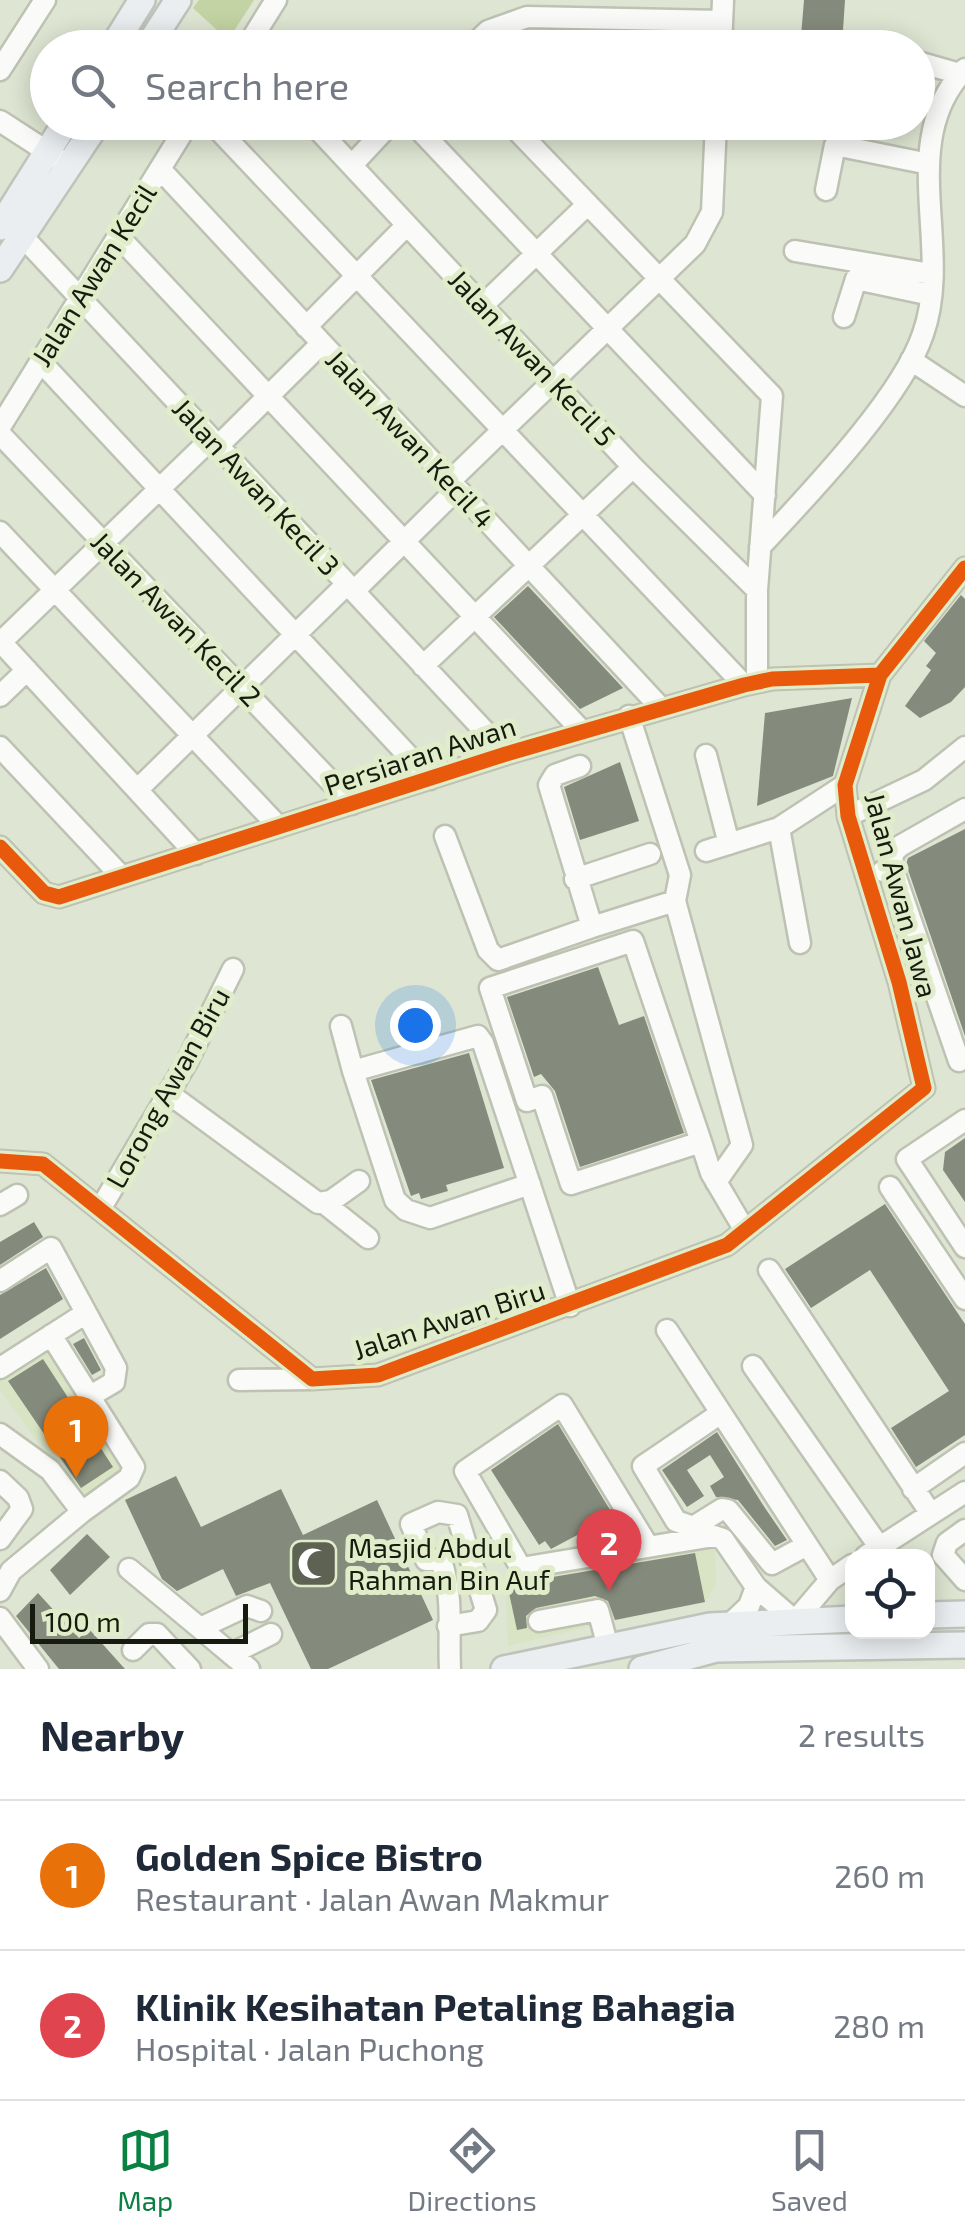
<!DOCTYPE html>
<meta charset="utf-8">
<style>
body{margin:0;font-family:"Exo 2",sans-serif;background:#f2f2f3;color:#1f2937}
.controls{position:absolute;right:30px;bottom:30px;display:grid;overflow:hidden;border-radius:20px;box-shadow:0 5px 25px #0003}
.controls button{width:90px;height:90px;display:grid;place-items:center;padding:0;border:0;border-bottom:2px solid #e0e1e3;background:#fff;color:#1f2937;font:50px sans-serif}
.scale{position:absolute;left:30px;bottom:25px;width:218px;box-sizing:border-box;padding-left:10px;border:5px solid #171b0f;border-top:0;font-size:28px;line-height:35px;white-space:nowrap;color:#171b0f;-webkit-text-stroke:8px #e1edca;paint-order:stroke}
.you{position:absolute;left:415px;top:1025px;width:35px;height:35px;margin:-25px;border:8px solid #fff;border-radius:50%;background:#1a73e8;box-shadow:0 0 0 15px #1a73e833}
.badge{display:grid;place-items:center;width:65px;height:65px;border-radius:50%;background:#0b8043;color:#fff;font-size:32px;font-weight:700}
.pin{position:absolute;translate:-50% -82px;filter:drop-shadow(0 2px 5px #0008)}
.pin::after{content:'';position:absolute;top:52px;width:35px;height:30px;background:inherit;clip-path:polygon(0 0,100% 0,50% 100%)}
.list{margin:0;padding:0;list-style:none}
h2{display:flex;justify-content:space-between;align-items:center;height:130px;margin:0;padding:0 40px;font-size:42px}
h2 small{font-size:32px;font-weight:400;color:#747a83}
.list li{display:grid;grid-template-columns:65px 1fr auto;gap:30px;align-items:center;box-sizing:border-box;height:150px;padding:0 40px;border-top:2px solid #e0e1e3}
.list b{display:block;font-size:38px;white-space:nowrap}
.list p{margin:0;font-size:32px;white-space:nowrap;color:#747a83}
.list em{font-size:32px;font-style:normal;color:#747a83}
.icon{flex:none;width:55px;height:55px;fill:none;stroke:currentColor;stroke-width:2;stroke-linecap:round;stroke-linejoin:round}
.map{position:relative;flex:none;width:965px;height:1669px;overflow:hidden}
.search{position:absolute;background:#fff;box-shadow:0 5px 25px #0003;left:30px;right:30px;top:30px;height:110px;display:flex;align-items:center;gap:25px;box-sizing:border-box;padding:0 35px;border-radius:55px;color:#747a83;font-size:38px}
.sheet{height:430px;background:#fff}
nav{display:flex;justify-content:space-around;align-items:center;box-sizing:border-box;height:140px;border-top:2px solid #e0e1e3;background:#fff;font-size:28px;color:#747a83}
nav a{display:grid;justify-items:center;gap:5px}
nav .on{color:#0b8043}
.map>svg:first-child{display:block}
.built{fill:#d9e4c5}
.green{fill:#c3d3a3}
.building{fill:#858b7c}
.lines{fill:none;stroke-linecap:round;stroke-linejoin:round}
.minor-casing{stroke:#bdc2b3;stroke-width:25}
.major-casing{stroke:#c0c3bb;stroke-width:30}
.minor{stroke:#fafbf8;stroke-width:20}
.major{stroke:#eaeef0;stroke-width:25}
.cycleway-casing{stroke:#e1edca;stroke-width:21}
.cycleway{stroke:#e8590c;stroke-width:15}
.labels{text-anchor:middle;stroke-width:10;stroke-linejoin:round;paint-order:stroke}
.street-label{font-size:28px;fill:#171b0f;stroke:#e1edca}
.poi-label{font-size:28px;fill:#171b0f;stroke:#e1edca;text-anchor:start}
</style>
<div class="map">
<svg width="965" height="1669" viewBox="0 0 965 1669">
<rect width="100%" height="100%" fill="#dee5d2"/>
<path class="built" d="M51 1341 129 1471 84 1505 0 1391V1376Z
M715 1540 716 1584 708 1598 508 1646 505 1578Z"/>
<path class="green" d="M199 0H254L228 40 193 8Z"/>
<path class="building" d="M804 0H845L842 45 800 48Z
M528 586 623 688 580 709 494 617Z
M961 595 965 599V687L951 702 920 718 905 706 931 670 926 666 936 653 924 641Z
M852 698 833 776 757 806 765 713Z
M620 762 639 821 580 840 564 787Z
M965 829V1036L906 864 908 858Z
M598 967 619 1025 644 1016 684 1133 580 1167 555 1091 541 1074 534 1077 507 997Z
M469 1053 504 1168 446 1185 448 1191 421 1199 419 1193 411 1196 371 1080Z
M965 1138V1202L943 1170 945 1152Z
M885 1204 965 1324V1435L916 1467 891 1428 949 1391 870 1270 811 1308 785 1269Z
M34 1222 43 1237 0 1265V1242Z
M46 1268 63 1299 0 1339V1295Z
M84 1338 101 1370 92 1375 73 1344Z
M43 1359 113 1467 81 1488 8 1381Z
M558 1424 621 1528 590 1543 583 1532 551 1549 545 1541 539 1545 491 1470Z
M717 1432 765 1508 787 1540 775 1546 738 1500 716 1497 710 1486 724 1477 710 1455 687 1470 704 1496 687 1507 662 1470Z
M176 1476 201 1527 281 1489 303 1535 377 1500 433 1620 328 1669H311L270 1583 236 1596 223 1569 177 1591 162 1579 125 1500Z
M87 1534 110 1557 70 1595 50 1570Z
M695 1553 705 1602 615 1620 608 1601 595 1596 536 1608 526 1616 527 1628 517 1630 506 1579 523 1582Z
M38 1593 79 1638 89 1629 125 1669H59L16 1616Z"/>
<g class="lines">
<defs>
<path id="minor" d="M246 48 276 0
M470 48 488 31 527 17 722 21
M721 48 723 0
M918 62 960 74
M0 70 45 0
M0 121 57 158
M211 122 744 685
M311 122 633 467 757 590
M412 122 765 495
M509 122 772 396 757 590V682
M352 165 392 122
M160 169 661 708
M826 190 835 145 929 164
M10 228 24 238 506 754
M119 237 582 731
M795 251 931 274
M483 305 588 204
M844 317 856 279 931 295
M306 327 407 225
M911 360 965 396
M41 362 430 779
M0 427 189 122
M0 434 352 804
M218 446 322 343
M450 481 695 244 712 212 716 122
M0 532 279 827
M760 547C808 495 901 399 923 334 954 247 895 142 965 69
M354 591 457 489
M0 641 196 854
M1 642 211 439
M423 666 633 467
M0 696 27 670
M629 716 680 875 675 901 742 1145 716 1182
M0 747 122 877
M706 755 729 844
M580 766 555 775 549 785 592 927 675 901
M137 790 347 584
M848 816 924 780 965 747
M779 828 800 943
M445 836 488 950 498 960 592 927
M0 847 44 893 59 897 506 754 744 685 772 679 880 675
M706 851 779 828 845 785
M892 866 959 1061
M883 871 892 866 893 853 900 846 965 809
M575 879 650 854
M341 1026 353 1071
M168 1093 318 1203 331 1201 359 1181
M965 1120 907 1159 965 1247
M701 1142 571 1184 542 1096 527 1101 490 988 633 941 701 1142 711 1173 744 1229
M0 1161 43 1164 312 1379 378 1375 727 1245 924 1088 899 982 848 816 845 785 880 675 965 568
M530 1184 430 1218 406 1210 395 1200 353 1071 478 1036 483 1043 570 1306
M890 1187 965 1299
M324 1203 368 1238
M0 1205 17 1195
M102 1206 187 1062 233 969
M769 1270 931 1514
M0 1281 51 1248 116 1368 114 1382 92 1395
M667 1330 830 1580
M51 1335 134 1467 129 1478 82 1512
M753 1366 880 1548
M0 1368 86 1313
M239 1380 312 1379
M721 1413 643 1466 676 1521 693 1527 722 1509 728 1510 772 1564 807 1545
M0 1434 50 1470 82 1512 11 1571 0 1591
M0 1481 18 1498 22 1509 0 1539
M913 1489 965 1453
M965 1530 947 1543 943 1555 965 1580
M648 1546 562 1405 465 1471 521 1568 714 1536 723 1539 756 1587 795 1621 830 1580 852 1565
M866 1556 965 1492
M129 1569 200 1628
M0 1618 38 1669
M539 1621 598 1610 608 1647
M730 1624 749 1606 756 1587
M448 1626 478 1621 486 1610 457 1515 438 1512 411 1524 426 1560H441C454 1600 448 1627 450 1669
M133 1650 149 1634H157L190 1669
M231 1654 271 1634
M249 1669 200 1628 247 1606 261 1611"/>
<path id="major" d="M112 48 142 0
M147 48 178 0
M0 227 66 122
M0 269 98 122
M928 1615 965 1614
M504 1669 710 1626 852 1619
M642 1669 716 1649 965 1645"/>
</defs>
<use href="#minor" class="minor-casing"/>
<use href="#major" class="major-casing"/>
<use href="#minor" class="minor"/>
<use href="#major" class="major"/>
<defs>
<path id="cycleway" d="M0 847 44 893 59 897 506 754 744 685 772 679 880 675
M0 1161 43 1164 312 1379 378 1375 727 1245 924 1088 899 982 848 816 845 785 880 675 965 568"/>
</defs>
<use href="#cycleway" class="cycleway-casing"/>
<use href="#cycleway" class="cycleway"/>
</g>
<defs>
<symbol id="mosque-square" viewBox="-11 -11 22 22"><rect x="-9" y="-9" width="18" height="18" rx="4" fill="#5d6253" stroke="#e1edca"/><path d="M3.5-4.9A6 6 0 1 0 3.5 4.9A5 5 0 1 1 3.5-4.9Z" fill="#fff"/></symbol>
</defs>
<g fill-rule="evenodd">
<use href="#mosque-square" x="286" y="1536" width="55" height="55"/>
</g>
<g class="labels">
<g class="street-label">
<text transform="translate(94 275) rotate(-58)" y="10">Jalan Awan Kecil</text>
<text transform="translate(532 358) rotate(47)" y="10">Jalan Awan Kecil 5</text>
<text transform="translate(410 439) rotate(47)" y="10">Jalan Awan Kecil 4</text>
<text transform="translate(256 487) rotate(47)" y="10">Jalan Awan Kecil 3</text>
<text transform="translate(176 619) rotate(46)" y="10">Jalan Awan Kecil 2</text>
<text transform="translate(420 756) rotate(-18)" y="10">Persiaran Awan</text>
<text transform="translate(901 895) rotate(75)" y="10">Jalan Awan Jawa</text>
<text transform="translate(168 1088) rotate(-61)" y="10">Lorong Awan Biru</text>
<text transform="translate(449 1320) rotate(-18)" y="10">Jalan Awan Biru</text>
</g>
<g class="poi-label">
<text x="348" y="1558">Masjid Abdul<tspan x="348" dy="32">Rahman Bin Auf</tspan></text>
</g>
</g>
</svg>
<div class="controls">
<button><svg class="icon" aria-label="locate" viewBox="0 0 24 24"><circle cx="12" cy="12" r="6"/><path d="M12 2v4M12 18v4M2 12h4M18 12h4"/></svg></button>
</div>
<div class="scale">100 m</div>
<div class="you"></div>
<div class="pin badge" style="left:76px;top:1478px;background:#e8710a">1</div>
<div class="pin badge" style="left:609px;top:1591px;background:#e0444e">2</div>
<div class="search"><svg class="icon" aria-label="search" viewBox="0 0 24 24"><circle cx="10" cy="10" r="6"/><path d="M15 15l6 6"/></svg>Search here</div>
</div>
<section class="sheet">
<h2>Nearby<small>2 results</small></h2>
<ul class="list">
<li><span class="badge" style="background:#e8710a">1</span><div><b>Golden Spice Bistro</b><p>Restaurant · Jalan Awan Makmur</p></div><em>260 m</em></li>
<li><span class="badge" style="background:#e0444e">2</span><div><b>Klinik Kesihatan Petaling Bahagia</b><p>Hospital · Jalan Puchong</p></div><em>280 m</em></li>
</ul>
</section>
<nav>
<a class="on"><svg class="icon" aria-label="map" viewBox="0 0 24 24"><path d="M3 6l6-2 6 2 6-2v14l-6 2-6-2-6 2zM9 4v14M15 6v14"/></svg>Map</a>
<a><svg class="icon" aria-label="directions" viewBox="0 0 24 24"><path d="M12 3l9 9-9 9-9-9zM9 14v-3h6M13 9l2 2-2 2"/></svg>Directions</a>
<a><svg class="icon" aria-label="saved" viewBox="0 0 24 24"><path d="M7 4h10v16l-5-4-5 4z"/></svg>Saved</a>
</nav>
